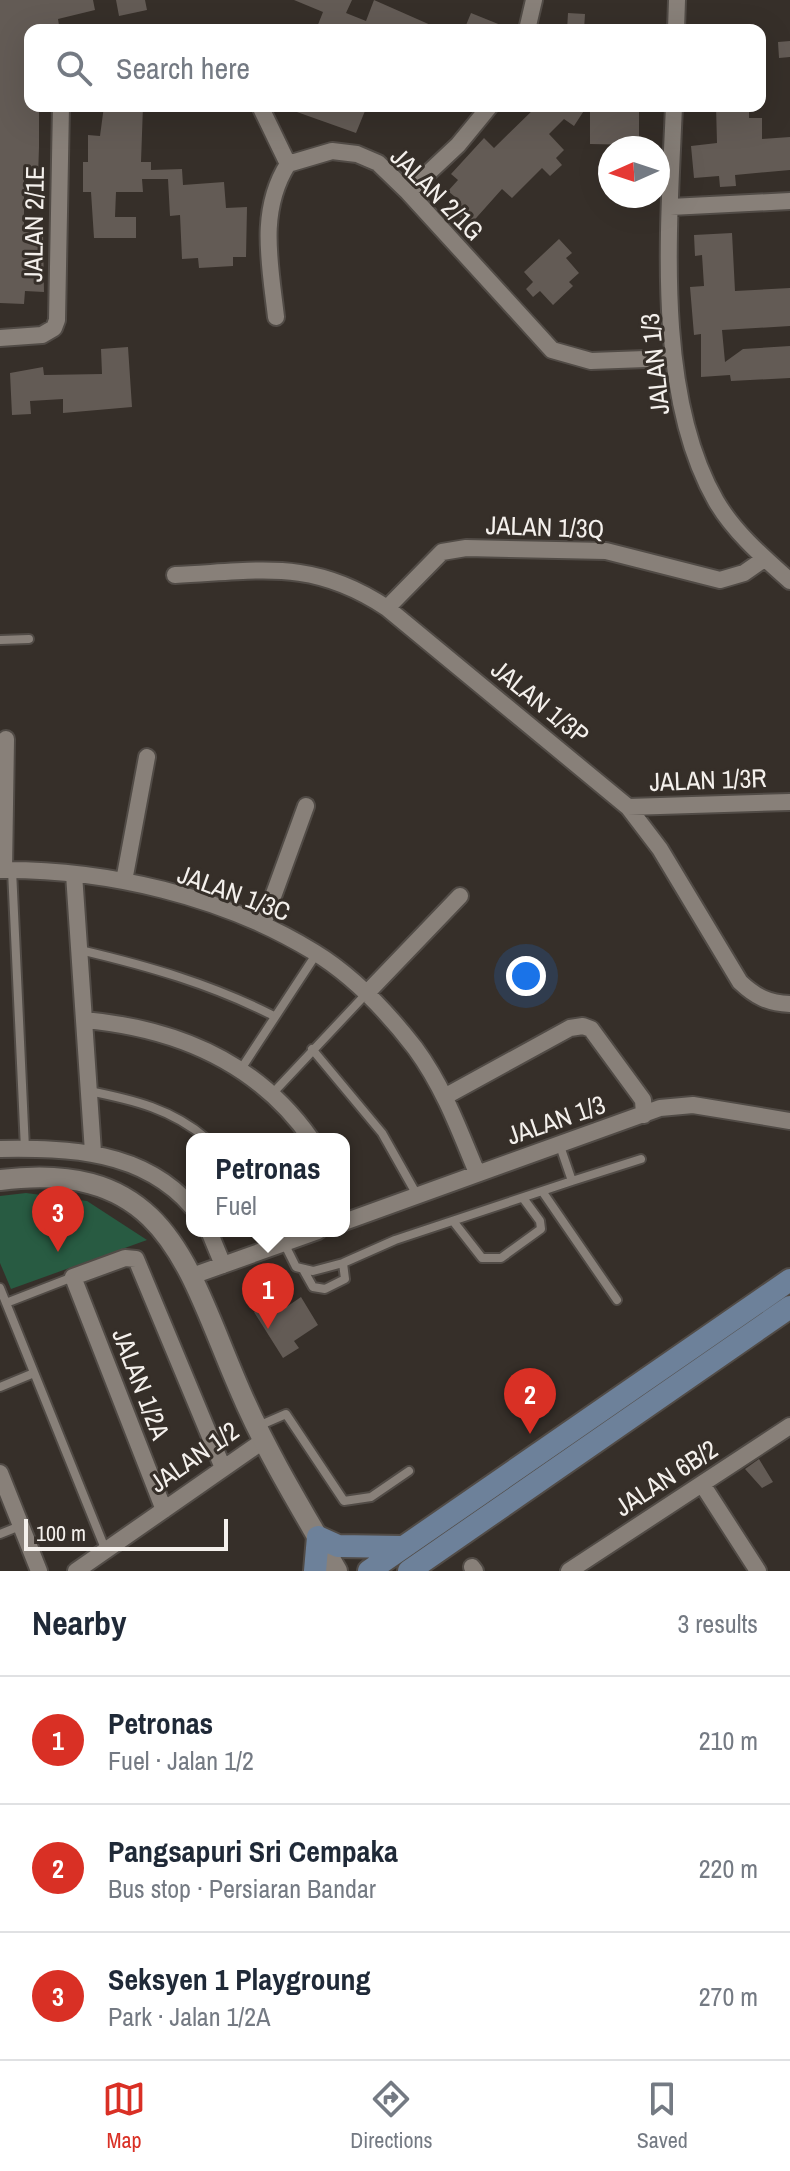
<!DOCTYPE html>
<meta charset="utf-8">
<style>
body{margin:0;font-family:"Archivo Narrow",sans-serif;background:#f2f2f3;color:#1f2937}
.compass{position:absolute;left:598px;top:136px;width:72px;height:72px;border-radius:50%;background:#fff;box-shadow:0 8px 32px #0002;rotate:267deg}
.scale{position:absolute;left:24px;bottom:20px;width:204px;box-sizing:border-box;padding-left:8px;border:4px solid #f4f0ec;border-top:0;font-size:22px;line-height:28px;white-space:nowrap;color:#f4f0ec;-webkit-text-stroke:6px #362f29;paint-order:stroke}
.you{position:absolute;left:526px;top:976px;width:28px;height:28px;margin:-20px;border:6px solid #fff;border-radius:50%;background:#1a73e8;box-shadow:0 0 0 12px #1a73e833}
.badge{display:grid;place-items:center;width:52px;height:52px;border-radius:50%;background:#d93025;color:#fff;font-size:26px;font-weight:700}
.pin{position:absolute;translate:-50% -66px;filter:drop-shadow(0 2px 4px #0008)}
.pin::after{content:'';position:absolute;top:42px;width:28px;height:24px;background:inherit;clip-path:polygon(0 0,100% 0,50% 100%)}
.popup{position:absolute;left:186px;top:1133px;width:164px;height:104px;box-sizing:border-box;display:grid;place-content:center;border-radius:16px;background:#fff;filter:drop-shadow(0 2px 6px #0005);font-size:26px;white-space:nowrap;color:#747a83}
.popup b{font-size:30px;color:#1f2937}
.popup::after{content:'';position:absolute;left:50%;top:100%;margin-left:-16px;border:16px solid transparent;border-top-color:#fff}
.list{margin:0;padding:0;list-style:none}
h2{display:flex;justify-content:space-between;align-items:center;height:104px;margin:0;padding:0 32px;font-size:34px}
h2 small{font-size:26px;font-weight:400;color:#747a83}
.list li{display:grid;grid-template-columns:52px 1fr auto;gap:24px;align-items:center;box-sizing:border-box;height:128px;padding:0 32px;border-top:2px solid #e0e1e3}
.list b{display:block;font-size:30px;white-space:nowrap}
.list p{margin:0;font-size:26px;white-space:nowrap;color:#747a83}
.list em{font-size:26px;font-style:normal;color:#747a83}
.icon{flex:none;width:44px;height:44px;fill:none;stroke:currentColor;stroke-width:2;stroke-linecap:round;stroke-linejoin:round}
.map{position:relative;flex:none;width:790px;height:1571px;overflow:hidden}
.search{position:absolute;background:#fff;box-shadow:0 8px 32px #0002;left:24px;right:24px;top:24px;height:88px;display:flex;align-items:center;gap:20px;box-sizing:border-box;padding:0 28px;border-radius:16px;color:#747a83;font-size:30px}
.sheet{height:488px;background:#fff}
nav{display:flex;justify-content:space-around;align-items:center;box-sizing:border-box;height:112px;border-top:2px solid #e0e1e3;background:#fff;font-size:22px;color:#747a83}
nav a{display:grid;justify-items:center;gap:4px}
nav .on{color:#d93025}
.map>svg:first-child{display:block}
.green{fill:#285b42}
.building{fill:#635b55}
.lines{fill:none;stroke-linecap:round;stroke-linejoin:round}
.service-casing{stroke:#514b46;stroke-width:12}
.minor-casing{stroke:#514b46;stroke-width:20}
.tertiary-casing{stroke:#514b46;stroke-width:24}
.secondary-casing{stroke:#514b46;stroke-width:26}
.service{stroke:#888079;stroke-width:8}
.minor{stroke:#888079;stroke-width:16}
.tertiary{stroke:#888079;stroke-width:20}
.secondary{stroke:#6d819a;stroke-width:22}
.labels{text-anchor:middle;stroke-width:6;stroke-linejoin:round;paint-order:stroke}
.street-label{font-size:26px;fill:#f4f0ec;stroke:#362f29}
</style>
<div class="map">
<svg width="790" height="1571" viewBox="0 0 790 1571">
<rect width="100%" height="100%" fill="#362f29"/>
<path class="green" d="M26 1193 87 1201 147 1240 11 1289 0 1263V1196Z"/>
<path class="building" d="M0 0H93L95 10 58 19 59 25 30 30V106H39V147L38 177H24V232H43L44 292 25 291 24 304 0 303Z
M116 0H145L147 10 119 16Z
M294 0H352L346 13 366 21 374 0 442 30H324L317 27 323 12Z
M471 13 513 30H464Z
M568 13 585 14 584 30H567Z
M790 41V57L779 58 778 42Z
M104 106H143L141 162H151V170L182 169 183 185 224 182 226 208 247 207 246 257H233V266L199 268 198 258 182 259 180 215 170 216 168 179H142L143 192H116L115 217H136V238H94L91 192H83V162H88V135L100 136Z
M280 106H367L356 133Z
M537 106H587L574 126 564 119 549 134 564 150 556 158 562 165 550 176 542 168 512 198 502 189 469 226 453 211 461 202 448 191 458 180 451 174 484 138 494 148Z
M590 106H639V145L590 144Z
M716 106H749V118H762V139L790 137V170L735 175 736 186 720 187 719 176 694 178 691 146 717 143Z
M732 233 735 291 790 288V326L722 330 725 362 743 349 790 346V378L731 381 730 375 701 377V334L694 335 690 287 704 286 702 255 695 256 694 235Z
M559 239 572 253 566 258 579 273 569 282 573 286 553 305 540 291 533 297 526 289 533 282 524 272Z
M128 347 132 407 63 413V399L30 401 31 414 12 415 10 373 43 367 44 375 102 374 101 349Z
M301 1297 318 1325 294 1341 299 1348 283 1358 254 1312 269 1303 276 1314Z
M759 1459 773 1482 762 1488 745 1469Z"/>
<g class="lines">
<defs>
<path id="service" d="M0 640 29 639
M12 870 25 1149
M80 950C148 966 211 984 274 1016
M312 1049 382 1133 417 1195
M241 1069 317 953
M89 1091C134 1100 172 1109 207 1139
M272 1094 366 994
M572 1181 641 1159
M542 1191 617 1300
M453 1221 482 1258H501L541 1229 540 1221 523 1198
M278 1231 296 1267 313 1271 343 1263 395 1240 572 1181 560 1146
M304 1271 313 1287 325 1289 345 1279 343 1263
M0 1288 106 1551
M6 1303 73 1277
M0 1387 34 1373
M256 1427 286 1414 344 1501 371 1497 409 1471
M0 1534 20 1526"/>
<path id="minor" d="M527 30 534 0
M676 30 677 0
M260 106 288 164
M674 106C669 227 654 393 716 501 734 532 763 557 790 581
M408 192 458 145 490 106
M670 207 790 201
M276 317C270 264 258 211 288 164L332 151 357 154 378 163 408 192 552 350 591 361 673 358
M0 338 42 335 54 328 57 320 61 106
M175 575C260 571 312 558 387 608L628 807 660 849 740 982C756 997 768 1003 790 1004
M387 608 442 552 466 548 606 551 720 580 744 573 764 559
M628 807 790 802
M0 870C106 869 223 896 314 952 352 975 388 1013 415 1048 443 1086 459 1129 477 1173
M4 870 6 739
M74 874 93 1152
M124 881 147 757
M263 924 306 806
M366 994 460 896
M84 1020C175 1028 257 1062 311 1139
M446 1096 570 1028 583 1026 591 1029 643 1100 644 1115
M0 1149C69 1148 143 1150 192 1207
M344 1222 660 1108 693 1105 790 1121
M209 1231 223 1265
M192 1276 318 1231
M0 1473 39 1571
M702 1484 758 1571
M164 1510 73 1277 125 1258 136 1259 223 1468
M472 1567 475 1571
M76 1571 263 1441
M569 1571 790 1426"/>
<path id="tertiary" d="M0 1180C175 1158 188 1277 246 1404 272 1462 306 1516 337 1571"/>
<path id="secondary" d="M315 1571 318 1537 338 1546 403 1547
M369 1571 790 1280
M409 1571 790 1307"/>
</defs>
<use href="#service" class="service-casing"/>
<use href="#minor" class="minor-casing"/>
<use href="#tertiary" class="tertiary-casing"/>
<use href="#secondary" class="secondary-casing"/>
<use href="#service" class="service"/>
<use href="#minor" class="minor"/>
<use href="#tertiary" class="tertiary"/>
<use href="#secondary" class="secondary"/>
</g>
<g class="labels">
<g class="street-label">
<text transform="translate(437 194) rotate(45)" y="9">JALAN 2/1G</text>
<text transform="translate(34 224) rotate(-89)" y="9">JALAN 2/1E</text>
<text transform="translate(655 364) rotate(-96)" y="9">JALAN 1/3</text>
<text transform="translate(545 527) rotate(2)" y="9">JALAN 1/3Q</text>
<text transform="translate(540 702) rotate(39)" y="9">JALAN 1/3P</text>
<text transform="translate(708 780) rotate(-2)" y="9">JALAN 1/3R</text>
<text transform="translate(234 893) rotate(20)" y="9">JALAN 1/3C</text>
<text transform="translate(556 1120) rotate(-19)" y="9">JALAN 1/3</text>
<text transform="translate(141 1384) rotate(69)" y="9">JALAN 1/2A</text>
<text transform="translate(194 1457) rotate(-35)" y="9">JALAN 1/2</text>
<text transform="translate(666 1478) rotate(-33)" y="9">JALAN 6B/2</text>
</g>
</g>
</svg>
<svg class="compass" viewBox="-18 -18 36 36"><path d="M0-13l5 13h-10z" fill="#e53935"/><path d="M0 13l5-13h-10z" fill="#747a83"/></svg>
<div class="scale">100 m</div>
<div class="you"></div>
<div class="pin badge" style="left:268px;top:1329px">1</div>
<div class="popup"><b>Petronas</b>Fuel</div>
<div class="pin badge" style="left:530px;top:1434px">2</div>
<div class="pin badge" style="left:58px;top:1252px">3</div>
<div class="search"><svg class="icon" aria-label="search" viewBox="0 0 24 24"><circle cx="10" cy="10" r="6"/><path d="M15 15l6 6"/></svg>Search here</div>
</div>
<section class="sheet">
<h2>Nearby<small>3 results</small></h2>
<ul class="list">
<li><span class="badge">1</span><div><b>Petronas</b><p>Fuel · Jalan 1/2</p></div><em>210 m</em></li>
<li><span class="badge">2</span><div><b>Pangsapuri Sri Cempaka</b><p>Bus stop · Persiaran Bandar</p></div><em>220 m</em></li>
<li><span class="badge">3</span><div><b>Seksyen 1 Playgroung</b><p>Park · Jalan 1/2A</p></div><em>270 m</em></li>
</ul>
</section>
<nav>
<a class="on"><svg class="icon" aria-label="map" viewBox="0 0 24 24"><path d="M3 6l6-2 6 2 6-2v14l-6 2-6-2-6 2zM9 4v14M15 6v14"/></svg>Map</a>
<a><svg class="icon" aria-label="directions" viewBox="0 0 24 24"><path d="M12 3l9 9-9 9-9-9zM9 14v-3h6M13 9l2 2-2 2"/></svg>Directions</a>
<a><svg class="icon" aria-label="saved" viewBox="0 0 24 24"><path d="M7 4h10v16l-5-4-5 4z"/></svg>Saved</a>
</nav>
